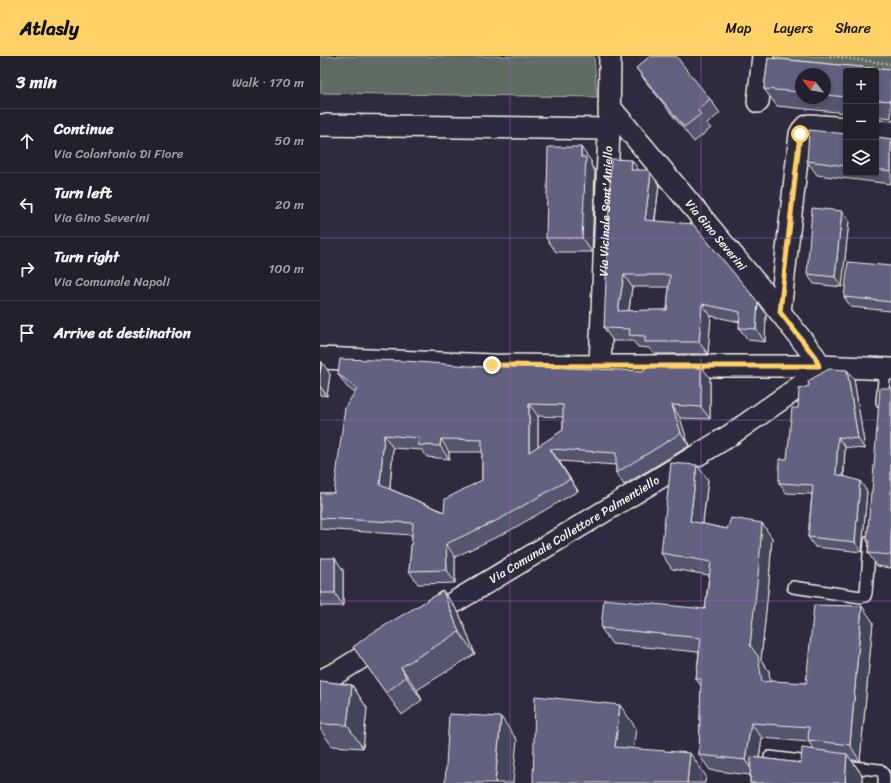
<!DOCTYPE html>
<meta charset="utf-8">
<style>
body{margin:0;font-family:Sriracha,sans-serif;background:#2b2836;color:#f1f3f6}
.controls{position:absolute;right:12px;top:12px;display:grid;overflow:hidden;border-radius:4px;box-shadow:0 2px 6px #0003}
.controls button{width:36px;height:36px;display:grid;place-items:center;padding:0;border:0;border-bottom:1px solid #403e4a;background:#23202e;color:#f1f3f6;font:20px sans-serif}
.compass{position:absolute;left:475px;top:12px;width:36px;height:36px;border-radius:50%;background:#23202e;box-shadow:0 2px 6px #0003;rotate:301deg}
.stop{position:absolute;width:12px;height:12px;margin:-9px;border:3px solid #ffd166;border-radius:50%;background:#fff}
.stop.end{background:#ffd166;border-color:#fff;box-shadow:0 1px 4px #0008}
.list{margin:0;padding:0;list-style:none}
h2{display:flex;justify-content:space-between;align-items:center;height:52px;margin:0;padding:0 16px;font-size:17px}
h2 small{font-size:13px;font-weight:400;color:#a3a3aa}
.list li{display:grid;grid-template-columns:26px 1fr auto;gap:12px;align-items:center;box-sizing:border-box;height:64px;padding:0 16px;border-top:1px solid #403e4a}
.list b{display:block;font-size:15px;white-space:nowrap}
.list p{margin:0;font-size:13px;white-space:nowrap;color:#a3a3aa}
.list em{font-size:13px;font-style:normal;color:#a3a3aa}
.icon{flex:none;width:22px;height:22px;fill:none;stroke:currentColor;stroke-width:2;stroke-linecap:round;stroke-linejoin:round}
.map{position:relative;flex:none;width:571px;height:727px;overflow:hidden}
header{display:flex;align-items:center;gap:24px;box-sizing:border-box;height:56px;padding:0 20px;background:#ffd166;color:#111}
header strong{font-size:19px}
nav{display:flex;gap:22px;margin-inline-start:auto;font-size:14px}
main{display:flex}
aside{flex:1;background:#23202e}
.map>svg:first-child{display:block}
.green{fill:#5e6c63;stroke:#a9aea6}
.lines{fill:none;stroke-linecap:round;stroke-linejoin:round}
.service-casing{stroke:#f4f1e8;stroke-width:14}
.minor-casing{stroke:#f4f1e8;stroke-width:24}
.path{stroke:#f4f1e8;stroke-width:2.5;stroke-dasharray:1 3;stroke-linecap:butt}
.service{stroke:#2f2a3d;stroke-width:11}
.minor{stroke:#2f2a3d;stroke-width:21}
.wall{fill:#54546e;stroke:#f4f1e8;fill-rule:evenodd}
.shaded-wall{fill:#45455a;stroke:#f4f1e8}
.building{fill:#626280;stroke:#f4f1e8;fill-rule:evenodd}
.route{stroke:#ffd166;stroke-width:5}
.grid{fill:none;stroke:#995dc9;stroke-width:1;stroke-opacity:0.55}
.labels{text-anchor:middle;stroke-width:4;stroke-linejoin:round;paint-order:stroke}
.street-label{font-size:12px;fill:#f4f1e8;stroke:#2f2a3d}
</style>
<header>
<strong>Atlasly</strong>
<nav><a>Map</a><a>Layers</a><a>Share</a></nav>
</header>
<main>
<aside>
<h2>3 min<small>Walk · 170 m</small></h2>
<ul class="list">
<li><svg class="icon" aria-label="ahead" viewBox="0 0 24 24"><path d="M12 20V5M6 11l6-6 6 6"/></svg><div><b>Continue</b><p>Via Colantonio Di Fiore</p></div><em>50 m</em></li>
<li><svg class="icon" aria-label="left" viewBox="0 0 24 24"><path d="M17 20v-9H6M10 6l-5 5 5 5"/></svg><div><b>Turn left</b><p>Via Gino Severini</p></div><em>20 m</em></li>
<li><svg class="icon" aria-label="right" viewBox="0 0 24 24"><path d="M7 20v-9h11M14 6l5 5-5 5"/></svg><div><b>Turn right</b><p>Via Comunale Napoli</p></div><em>100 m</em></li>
<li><svg class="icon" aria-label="arrive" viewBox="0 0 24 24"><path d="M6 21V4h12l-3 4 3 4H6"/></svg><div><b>Arrive at destination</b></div></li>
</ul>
</aside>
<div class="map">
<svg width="571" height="727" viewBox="0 0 571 727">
<rect width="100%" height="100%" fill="#2f2a3d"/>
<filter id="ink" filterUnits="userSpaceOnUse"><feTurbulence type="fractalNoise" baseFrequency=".025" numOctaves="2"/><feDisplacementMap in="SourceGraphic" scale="8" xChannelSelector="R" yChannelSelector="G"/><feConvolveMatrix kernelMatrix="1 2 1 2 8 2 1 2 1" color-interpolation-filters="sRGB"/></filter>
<g filter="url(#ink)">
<path class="green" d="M0 0H274L277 41 0 37Z
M456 0H571V28L556 15H526L505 18H481L455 16Z"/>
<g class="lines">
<defs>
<path id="service" d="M562 346 565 313
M473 531 541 541 545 540 546 537 550 485
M450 701 496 707
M523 710 560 714C565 718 564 722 564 727"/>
<g id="minor">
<path d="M438 46 443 0"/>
<path d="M0 69 289 73"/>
<path d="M556 75 571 76"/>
<path d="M460 256 480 78C482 73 484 71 489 69L526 72"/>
<path d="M0 302 172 309 280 310H499L571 313"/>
<path id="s1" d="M280 310 289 73 290 0"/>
<path id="s2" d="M108 562 409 380 493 321 497 317 499 310 495 301 460 256 289 50"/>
<path d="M0 625 20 615 65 587"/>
</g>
</defs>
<use href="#service" class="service-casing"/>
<use href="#minor" class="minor-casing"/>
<path class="path" d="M510 0 571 8"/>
<use href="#service" class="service"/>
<use href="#minor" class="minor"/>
</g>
<path class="wall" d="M448 2 571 14V62L556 60V15H526V57L457 50 444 33ZM481 18H505V42H481Z
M316 12 390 43 400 57 387 68 391 72 374 86 326 26Z
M526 78V117H556V81L571 83V128L497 119 487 105Z
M271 105V109L275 115 272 196H236L226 182Z
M319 114 339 129 335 165 438 246 446 258 445 286 428 284 419 272 420 266 391 260 388 298H334L329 292 318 291 313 285H293L284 272ZM312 231H349L347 254 309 255Z
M522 155 529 165 522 231 494 228 487 218Z
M571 210V255L531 251 524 241Z
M0 305 10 318 7 340 0 339Z
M163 311 390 322V363L360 362 369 390 304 429 296 417V409L239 405 258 435 189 475 135 501V527L98 528 89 515 92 479 0 473V437H14L35 337 27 331 18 318ZM218 360 243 361V374L218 391ZM73 392 102 394 107 401 129 403V396H162V424L124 456 70 433Z
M527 314 534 323 545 393 525 391 524 420 547 435 542 496 495 491 488 481 492 438 466 437 459 427 467 403 478 352 489 330Z
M571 332V512L557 510 548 497 549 488 547 484 552 436Z
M377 409 388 424 383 468 452 482 449 525 441 604 449 615 450 626 486 627 553 566 540 705 532 704 542 719V727H430V719L390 714 379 699 381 630 376 623 379 596 292 588 281 572 385 553 389 519 352 513 341 497ZM442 682 489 686 494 694 481 707 439 702Z
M0 502 23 514V550H0Z
M123 535 139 557 155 598 97 634 102 644 82 659 33 591Z
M0 625 32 629 47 652 43 692 12 690 0 673Z"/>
<path class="shaded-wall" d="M261 91 271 105V109L275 115 272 196 262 182Z
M312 104 320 116 311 114Z
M331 117 339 129 333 176 325 164Z
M522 155 529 165 522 231 515 221Z
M304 219 312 231 307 268 298 255Z
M438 246 446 258 445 286 436 273Z
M382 248 391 260 388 298 379 286Z
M2 306 10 318 7 340 0 330V317Z
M381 310 390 322V363L381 351Z
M527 314 534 323 545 393 538 383Z
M209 348 218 360V409L209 396Z
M352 349 360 362 369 390 361 377Z
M64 379 73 392 69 442 60 429Z
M518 381 525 391 523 428 516 418Z
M121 383 129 396V403L120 390Z
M230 393 239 405 258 435Z
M377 409 388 424 381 481 370 465Z
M540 425 547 435 542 496 535 486Z
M442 467 452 482 449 525 441 604 449 615 452 642 442 626 430 589Z
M126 488 135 501V527L127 514Z
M15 502 23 514V550L15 537Z
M123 535 139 557 155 598 139 576Z
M542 550 553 566 540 705 530 689Z
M81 611 97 634 102 644 86 621Z
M32 629 47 652 43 692 27 669Z
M300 649 316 672 311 713 295 691Z
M181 661 197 684 193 727H175Z
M431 667 442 682 436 720 425 704Z
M370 697 386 720 385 727H367Z
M527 698 542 719V727H525Z"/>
<path class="building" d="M330 0H356L390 43 377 54 381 58 364 71 316 12Z
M448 2 571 14V45L556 44V15H526V41L505 39V18H481V36L444 33Z
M489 74 526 78V110L487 105Z
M556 81 571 83V115L556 113Z
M228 91H261V101H266L262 182H226Z
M291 103 312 104 311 114H328L331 117 325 164 373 168 438 246 436 273 419 272 420 256 382 248 379 286H325V280L309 279 310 273 284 272ZM304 219H350L347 254H332L298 255Z
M492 152 522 155 515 221 487 218Z
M528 206 571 210V246L524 241Z
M20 303 85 305 163 311V309H178L324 315V310H381V351L352 349 361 377 296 417V397L230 393 250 423 180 463 126 488 127 514 89 515 93 467 0 462V437H14L25 351 37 333 18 318ZM209 348 243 349V374L209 396ZM64 379 99 382 98 389 120 390 121 383 162 384V424L125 443 124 456 60 429Z
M0 305 2 306 0 317Z
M509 313 527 314 538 383 518 381 516 418 540 425 535 486 488 481 493 429 459 427V403H467L472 352H478L479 333 489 330 488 325Z
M560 332H571V499L548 497 549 485 547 484 551 436H552Z
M351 407 377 409 370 465 407 473 411 462 442 467 439 510 430 589 438 600 442 626 453 625 486 627 494 549 542 550 530 689 488 684 489 671 431 667 425 704 379 699 381 623H376L381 582 281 572 284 543 385 553 391 506 341 497Z
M0 502H15V537H0Z
M123 535 139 576 81 611 86 621 66 637 33 591 49 579Z
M0 625 32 629 27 669 0 668Z
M215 640 300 649 295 691 370 697 367 727H213Z
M129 658 181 661 175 727H125Z
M482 692 527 698 525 727H430L431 701 481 707Z"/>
</g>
<g class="lines" filter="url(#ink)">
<path class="route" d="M172 309 280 310H499L495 301 460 256 480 78"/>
</g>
<path class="grid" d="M190 0V727M381 0V727M0 182H571M0 364H571M0 545H571"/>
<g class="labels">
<g class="street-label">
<text dy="4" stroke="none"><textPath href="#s1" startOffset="155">Via Vicinale Sant'Aniello</textPath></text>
<text transform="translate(396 179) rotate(50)" y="4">Via Gino Severini</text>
<text dy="4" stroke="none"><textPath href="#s2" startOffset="171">Via Comunale Collettore Palmentiello</textPath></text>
</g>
</g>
</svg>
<div class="controls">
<button>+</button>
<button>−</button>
<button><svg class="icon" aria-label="layers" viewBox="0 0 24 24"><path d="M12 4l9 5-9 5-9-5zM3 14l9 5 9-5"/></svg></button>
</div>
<svg class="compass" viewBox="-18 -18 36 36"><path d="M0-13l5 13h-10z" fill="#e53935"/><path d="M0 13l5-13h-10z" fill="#a3a3aa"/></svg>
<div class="stop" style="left:480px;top:78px"></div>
<div class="stop end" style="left:172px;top:309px"></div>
</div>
</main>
